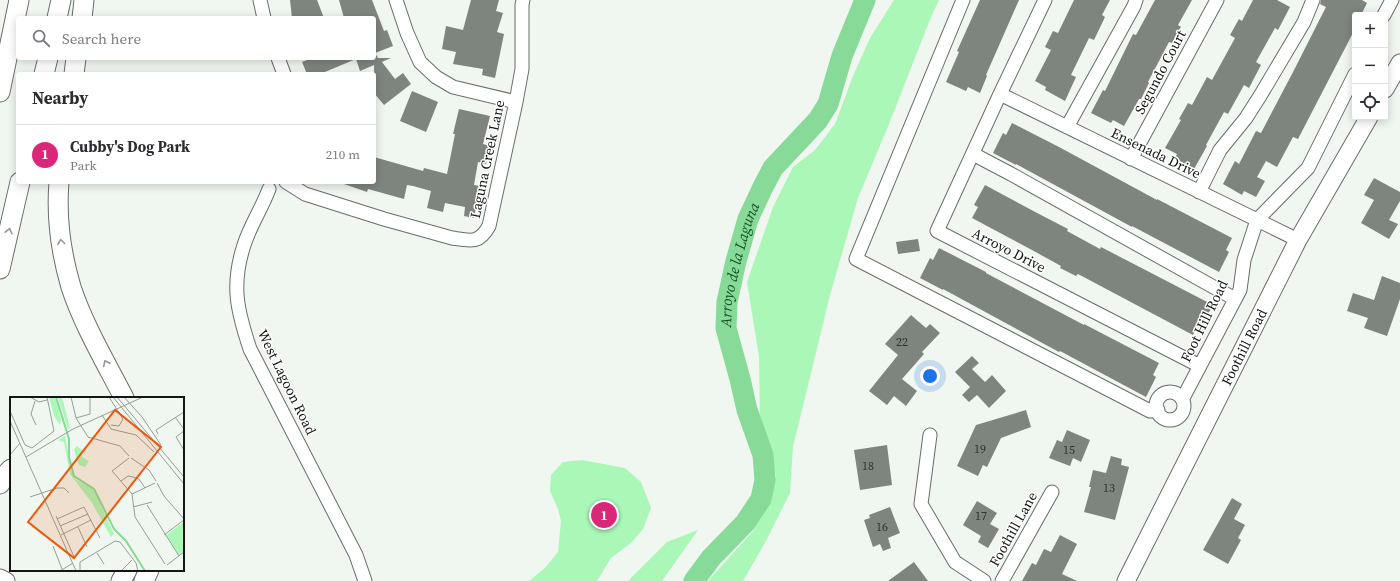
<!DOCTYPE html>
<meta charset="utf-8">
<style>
body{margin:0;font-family:"Source Serif 4",serif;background:#f2f2f3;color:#2b2b33}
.controls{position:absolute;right:12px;top:12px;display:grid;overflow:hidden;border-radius:4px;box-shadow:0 2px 10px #0003}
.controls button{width:36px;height:36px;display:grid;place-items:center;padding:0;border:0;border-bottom:1px solid #e1e1e2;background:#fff;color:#2b2b33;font:20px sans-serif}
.you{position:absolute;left:930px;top:376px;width:14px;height:14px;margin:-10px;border:3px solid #fff;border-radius:50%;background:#1a73e8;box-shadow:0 0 0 6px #1a73e833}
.badge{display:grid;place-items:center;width:26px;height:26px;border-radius:50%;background:#db2777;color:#fff;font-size:13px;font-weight:700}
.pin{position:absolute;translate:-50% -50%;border:2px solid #fff;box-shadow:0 1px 4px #0006}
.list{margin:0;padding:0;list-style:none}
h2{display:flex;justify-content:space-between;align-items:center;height:52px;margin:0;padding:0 16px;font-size:17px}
h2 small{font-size:13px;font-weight:400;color:#7c7c81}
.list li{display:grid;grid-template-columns:26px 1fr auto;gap:12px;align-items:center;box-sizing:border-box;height:60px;padding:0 16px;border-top:1px solid #e1e1e2}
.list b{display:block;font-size:15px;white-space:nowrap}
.list p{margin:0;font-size:13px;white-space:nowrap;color:#7c7c81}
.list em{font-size:13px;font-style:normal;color:#7c7c81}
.icon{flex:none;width:22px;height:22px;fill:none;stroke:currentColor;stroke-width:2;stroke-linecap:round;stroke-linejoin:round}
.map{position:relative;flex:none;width:1400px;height:581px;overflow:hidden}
.search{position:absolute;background:#fff;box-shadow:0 2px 10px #0003;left:16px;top:16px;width:360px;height:44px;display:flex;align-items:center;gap:10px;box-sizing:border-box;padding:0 14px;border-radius:4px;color:#7c7c81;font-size:15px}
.panel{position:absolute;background:#fff;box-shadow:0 2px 10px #0003;left:16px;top:72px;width:360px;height:112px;border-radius:4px}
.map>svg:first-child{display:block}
.green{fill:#aaf7b8}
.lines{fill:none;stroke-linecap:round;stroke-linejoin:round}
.river{stroke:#87da97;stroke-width:21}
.building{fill:#7e857f}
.minor-casing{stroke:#676e68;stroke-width:15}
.major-casing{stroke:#676e68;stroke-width:19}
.highway-casing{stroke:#676e68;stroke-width:21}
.minor{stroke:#fff;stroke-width:13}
.major{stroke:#fff;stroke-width:17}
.highway{stroke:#fff;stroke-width:19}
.oneway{stroke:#959695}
.labels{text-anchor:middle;stroke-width:3;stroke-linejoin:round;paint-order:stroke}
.number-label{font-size:12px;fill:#2e322e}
.street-label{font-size:14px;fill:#131613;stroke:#fff}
.water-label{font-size:15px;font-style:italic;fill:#144f26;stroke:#fff}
.inset-river{fill:none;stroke:#87da97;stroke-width:2}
.inset-road{fill:none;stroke:#979d98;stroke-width:1}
.view{fill:#e8590c;fill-opacity:0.15;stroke:#e8590c;stroke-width:2}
.inset-edge{fill:none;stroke:#131613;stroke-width:2}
</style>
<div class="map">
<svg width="1400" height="581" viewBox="0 0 1400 581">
<rect width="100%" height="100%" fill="#eff7f0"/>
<path class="green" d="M894 0H939L931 17 889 124 858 198 830 295 793 447 790 493 766 541 743 581H708L753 531 776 476 760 420 759 357 747 282 773 207 793 167 815 150 835 124 853 76 870 38Z
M582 460 625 468 641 482 651 508 643 529 631 543 611 558 597 581H529L545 568 558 552 561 521 558 509 550 491 551 475 563 462Z
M698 530 662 581H628L667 542Z"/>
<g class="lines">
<path class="river" id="s1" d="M694 581 711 558 745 523 761 499 765 480 763 455 747 410 740 379 726 328 727 302 736 261 748 219 763 187 773 168 818 120 828 104 842 56 865 0"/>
</g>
<path class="building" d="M290 0H317L324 18H292Z
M339 0H372L384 31 387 30 393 46 375 53 378 58H391L382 62 395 79 403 73 411 84 384 105 374 93V65L360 71 356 59 320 74H307L302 62 312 58H374V18H344Z
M471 0H499L496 11 503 13 497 32 504 34 495 78 482 75 483 69 453 64 456 52 442 49 446 26 463 30Z
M980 0H1019L986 75 987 76 980 93 968 87 966 91 946 82 959 52 957 51Z
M1074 0H1110L1102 15 1105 17 1094 40 1089 38 1071 75 1076 77 1065 101 1045 90 1046 87 1035 81 1051 50 1045 47 1053 31 1058 33Z
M1155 0H1192L1178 25 1181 27 1172 43 1169 42 1148 82 1149 83 1141 99H1139L1124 126 1113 120 1111 123 1091 113 1103 90 1105 91 1133 34 1136 35Z
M1253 0H1277L1290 7 1278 30 1275 28 1256 62 1261 65 1249 88 1244 85 1228 114 1224 112 1206 145 1207 146 1194 169 1175 158 1177 154 1165 148 1181 120 1179 119 1188 103 1192 105 1207 77 1212 80 1235 38 1230 35 1239 19 1242 21Z
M1321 0H1362L1367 3 1361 15H1355V29L1298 139 1293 137 1277 167 1266 161 1257 177 1265 181 1256 197 1244 191 1242 195 1223 184 1235 161 1239 164 1256 131 1261 133 1292 74 1326 7 1320 4Z
M412 91 438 102 426 132 400 121Z
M459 109 490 116 483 144 490 146 486 164 478 162 474 185 480 186 474 218 464 216 465 207 445 203 443 212 427 208 431 191 413 186 407 185 404 199 368 189 367 192 341 183 342 182H374V157L423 171 424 168 447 174 455 134H453Z
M1012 123 1059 147 1157 200V199L1232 238 1226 250 1229 252 1219 272 1132 226V227L1016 164V165L993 153 1003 133 1006 135Z
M1374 178 1400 192V201L1389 220 1398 224 1389 239 1361 223 1374 200 1364 195Z
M985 185 1039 214 1068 229 1067 231 1100 249 1101 247 1213 305 1202 325 1199 323 1193 335 1078 274 1076 276 1060 268 1061 266 1032 250 972 218 978 207 974 205Z
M918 239 920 251 898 254 896 242Z
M939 248 986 272V273L1084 325V324L1159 363 1153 375 1156 377 1146 397 1060 351 1059 352 943 289V290L920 278 930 258 933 260Z
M1382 276 1400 283V299L1387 336 1364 328 1368 318 1347 311 1353 293 1374 300Z
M911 315 926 328 930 324 940 333 922 352 924 354 902 379 917 391 906 406 894 396 887 405 869 391 898 355 885 344Z
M972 356 979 363 972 369 985 382 992 375 1006 391 989 408 977 395 969 402 962 395 970 387 955 372Z
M1026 410 1031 427 1001 438 987 467 983 465 978 476 957 466 976 425Z
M1067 430 1090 440 1081 462 1073 458 1070 466 1049 458 1057 440 1062 442Z
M887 445 892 485 860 490 854 450Z
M1111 456 1122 459 1121 465 1129 467 1115 520 1084 512 1091 487H1089L1093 470 1106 473Z
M1232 498 1242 504 1234 519 1245 525 1238 538 1241 540 1228 564 1203 550Z
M977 501 997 513 990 524 999 529 988 548 978 542 981 536 963 525Z
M890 507 900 533 888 538 891 548 883 551 880 544 873 547 864 520 870 518 869 515Z
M1060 535 1077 544 1062 574 1077 581H1022L1032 563 1036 565 1044 549 1051 552Z
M914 562 928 581H888Z"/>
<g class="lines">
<defs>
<path id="minor" d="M260 0 264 18
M396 0 407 33 420 62 436 77 453 87 516 102
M963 0 856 259 1150 411 1158 410
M1045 0 1000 94 937 231 1200 366
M1384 15 1392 0
M278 58 284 74
M1000 94 1298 240
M1067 127 1134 6 1136 0
M973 154 1011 174 1235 299
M1131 159 1217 0
M286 182 305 194 384 219 452 238C471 241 479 244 489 226L516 102 522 69V5L523 0
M269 189C262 208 250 226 244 245 231 285 237 310 250 349L356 555 365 581
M1199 192 1220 150 1246 118 1260 96 1304 22 1313 0
M1156 406a14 14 0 1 1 28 0a14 14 0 1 1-28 0Z
M1183 398 1240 290 1244 260 1257 220 1308 168 1355 74
M930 435 921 504 955 562 984 581
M1002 581 1052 492"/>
<g id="major">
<path d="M1385 89 1400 63"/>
<path d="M0 578 6 581"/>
<path id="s2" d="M1126 581 1298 240 1369 117"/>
</g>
<path id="highway" d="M57 18 61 0
M82 18 84 0
M44 74 48 58
M74 74 76 58
M0 92 19 0
M59 182C56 218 61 253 71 287 83 324 106 363 124 398
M0 269 20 182
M0 484 5 475 11 469
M121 581 127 570
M144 581 149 570"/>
</defs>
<use href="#minor" class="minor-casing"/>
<use href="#major" class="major-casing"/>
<use href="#highway" class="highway-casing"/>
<use href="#minor" class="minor"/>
<use href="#major" class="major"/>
<use href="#highway" class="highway"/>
</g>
<defs><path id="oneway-chevron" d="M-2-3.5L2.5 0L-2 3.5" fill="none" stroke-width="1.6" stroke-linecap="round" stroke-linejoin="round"/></defs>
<g class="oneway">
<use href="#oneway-chevron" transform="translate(9 231) rotate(-77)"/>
<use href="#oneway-chevron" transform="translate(61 242) rotate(-98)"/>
<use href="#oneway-chevron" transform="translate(106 363) rotate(-116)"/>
</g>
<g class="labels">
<g class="number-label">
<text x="902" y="346">22</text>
<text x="980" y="453">19</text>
<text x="1069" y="454">15</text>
<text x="868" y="470">18</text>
<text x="1109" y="492">13</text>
<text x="981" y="520">17</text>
<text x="882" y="531">16</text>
</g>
<g class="street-label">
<text transform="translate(1160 72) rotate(-62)" y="5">Segundo Court</text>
<text transform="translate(1156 153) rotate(26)" y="5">Ensenada Drive</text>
<text transform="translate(487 159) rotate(-78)" y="5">Laguna Creek Lane</text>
<text transform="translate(1009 250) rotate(27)" y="5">Arroyo Drive</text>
<text transform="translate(1204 321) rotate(-64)" y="5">Foot Hill Road</text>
<text dy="5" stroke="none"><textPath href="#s2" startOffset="262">Foothill Road</textPath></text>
<text transform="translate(287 382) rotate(64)" y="5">West Lagoon Road</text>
<text transform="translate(1013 529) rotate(-61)" y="5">Foothill Lane</text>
</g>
<g class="water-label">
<text dy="5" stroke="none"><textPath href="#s1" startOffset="348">Arroyo de la Laguna</textPath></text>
</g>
</g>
<g transform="translate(10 397)">
<rect width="174" height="174" fill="#eff7f0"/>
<path d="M39 0H44L46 3 51 23 50 28 44 19ZM48 0H51L53 4 60 31 58 32ZM55 39 62 76 65 82 82 91 86 98 104 137 101 140 82 106 60 77 54 45 48 43ZM67 49 72 53V60L79 64 75 70 69 68 64 53ZM174 125V154L169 158 156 138Z" fill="#aaf7b8"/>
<path class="inset-river" d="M46 0 59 42V60L64 79 84 92 104 132 116 144 135 174"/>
<path class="inset-road" d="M20 0 29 5 37 3M61 0 66 21 78 40 110 49 119 59M99 0 113 22 109 29 101 28M103 0 174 87M107 0 174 80M114 0 132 20 151 48M25 4 21 17 26 28M0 14 15 48 22 51 44 34 37 0M92 18 101 32 126 38 144 55M165 20 174 32M66 21 80 17V0M0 24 66 174M174 34 166 40 174 53M148 37 146 33 174 15M0 58 10 46M16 60 63 32 133 0M119 61 102 74 122 97 125 120 155 167M121 61 139 73 146 84M111 84 118 79 123 80 129 82 135 91M147 86 154 99 174 122M122 97 145 86M20 100 47 91H54L59 96M137 108 169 159M123 110 142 105M46 119 65 162M47 122 74 110 90 141M50 129 78 117M68 130 77 150M51 138 81 123M154 138 174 123M43 149 52 172M87 156 94 167M157 168 174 155M50 174 63 166M70 174V165L105 144 110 145 126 166 128 174M111 174 122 163"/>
<path class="view" d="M105 13 151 50 64 161 18 125Z"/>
<rect width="174" height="174" class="inset-edge"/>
</g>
</svg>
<div class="controls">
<button>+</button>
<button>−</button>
<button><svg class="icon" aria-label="locate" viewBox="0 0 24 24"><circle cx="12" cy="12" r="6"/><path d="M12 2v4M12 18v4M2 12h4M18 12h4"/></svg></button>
</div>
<div class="you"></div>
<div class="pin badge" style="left:604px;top:515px">1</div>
<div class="search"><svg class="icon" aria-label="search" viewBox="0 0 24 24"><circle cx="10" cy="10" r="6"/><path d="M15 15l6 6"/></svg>Search here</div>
<section class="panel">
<h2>Nearby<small></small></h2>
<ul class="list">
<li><span class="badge">1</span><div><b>Cubby's Dog Park</b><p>Park</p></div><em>210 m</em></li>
</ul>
</section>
</div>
